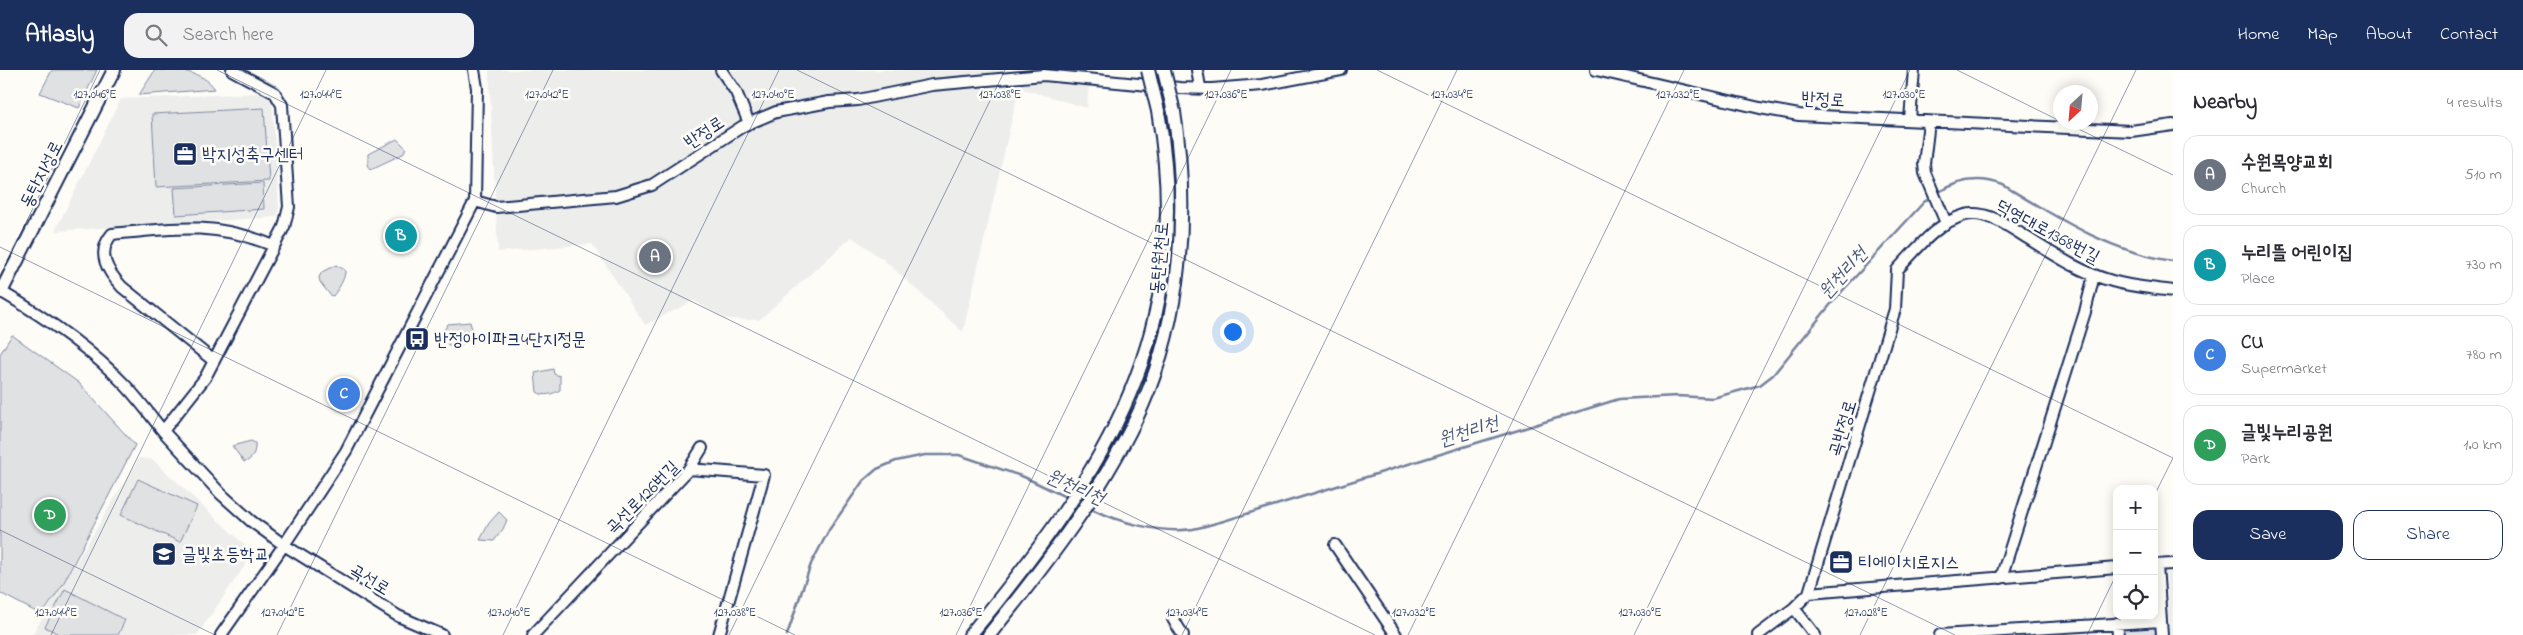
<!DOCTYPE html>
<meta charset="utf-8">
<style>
body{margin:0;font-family:"Indie Flower","Poor Story",sans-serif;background:#f2f2f3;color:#2b2b33}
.controls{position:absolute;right:15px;bottom:15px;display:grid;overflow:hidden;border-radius:10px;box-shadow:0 2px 12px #0003}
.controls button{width:45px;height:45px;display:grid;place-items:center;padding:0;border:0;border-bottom:1px solid #e1e1e2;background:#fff;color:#2b2b33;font:25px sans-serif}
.compass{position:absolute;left:2053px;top:15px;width:45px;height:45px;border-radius:50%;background:#fff;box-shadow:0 2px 12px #0003;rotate:206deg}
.you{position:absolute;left:1232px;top:261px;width:18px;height:18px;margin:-12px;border:4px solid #fff;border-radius:50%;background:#1a73e8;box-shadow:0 0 0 8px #1a73e833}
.badge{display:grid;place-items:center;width:32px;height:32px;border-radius:50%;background:#1b2f5e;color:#fff;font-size:16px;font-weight:700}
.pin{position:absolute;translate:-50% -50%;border:2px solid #fff;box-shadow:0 1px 5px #0006}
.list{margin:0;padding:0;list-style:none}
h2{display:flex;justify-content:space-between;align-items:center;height:65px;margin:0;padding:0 20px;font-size:21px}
h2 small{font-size:16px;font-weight:400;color:#7c7c81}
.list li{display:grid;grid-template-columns:32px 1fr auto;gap:15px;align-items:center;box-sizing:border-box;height:80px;margin:0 10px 10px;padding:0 10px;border:1px solid #e1e1e2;border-radius:15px}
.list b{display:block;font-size:19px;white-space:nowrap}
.list p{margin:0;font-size:16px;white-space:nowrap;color:#7c7c81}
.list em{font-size:16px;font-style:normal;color:#7c7c81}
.actions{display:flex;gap:10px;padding:15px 20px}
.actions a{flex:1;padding:11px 0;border:1px solid #1b2f5e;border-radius:15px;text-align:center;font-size:18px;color:#1b2f5e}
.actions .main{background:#1b2f5e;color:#fff}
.icon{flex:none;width:28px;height:28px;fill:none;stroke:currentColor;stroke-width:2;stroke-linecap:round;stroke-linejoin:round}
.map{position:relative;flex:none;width:2173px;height:565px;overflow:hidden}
header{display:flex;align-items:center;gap:30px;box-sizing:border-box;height:70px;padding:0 25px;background:#1b2f5e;color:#fff}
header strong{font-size:24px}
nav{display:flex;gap:28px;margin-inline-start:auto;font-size:18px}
.search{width:350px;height:45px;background:#f2f2f3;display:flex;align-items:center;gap:12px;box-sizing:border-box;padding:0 18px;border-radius:15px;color:#7c7c81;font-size:19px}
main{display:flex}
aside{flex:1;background:#fff}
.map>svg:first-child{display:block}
.built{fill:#edeeec}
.green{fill:#e0e1e3;stroke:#7e88a0}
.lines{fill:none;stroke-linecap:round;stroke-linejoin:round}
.stream{stroke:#76819c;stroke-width:2.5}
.minor-casing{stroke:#1b2f5e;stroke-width:14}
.major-casing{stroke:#1b2f5e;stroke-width:16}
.minor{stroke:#fdfcf7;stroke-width:10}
.major{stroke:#fdfcf7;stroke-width:12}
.major-bridge-casing{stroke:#1b2f5e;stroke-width:16;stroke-linecap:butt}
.major-bridge{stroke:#fdfcf7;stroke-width:12}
.ticks{fill:none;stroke:#1b2f5e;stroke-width:1;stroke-opacity:0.45}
.labels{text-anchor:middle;stroke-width:5;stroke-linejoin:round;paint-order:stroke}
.street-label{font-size:18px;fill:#1b2f5e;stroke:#fdfcf7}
.poi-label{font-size:18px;fill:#1b2f5e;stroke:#fdfcf7;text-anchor:start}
.water-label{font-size:19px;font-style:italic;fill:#49587d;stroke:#fdfcf7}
.ticks-label{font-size:12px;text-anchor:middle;fill:#1b2f5e;stroke:#fdfcf7;stroke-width:5;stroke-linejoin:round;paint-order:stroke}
</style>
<header>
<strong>Atlasly</strong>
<div class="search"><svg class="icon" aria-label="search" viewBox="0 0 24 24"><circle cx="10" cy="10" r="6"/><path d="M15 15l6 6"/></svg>Search here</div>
<nav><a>Home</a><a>Map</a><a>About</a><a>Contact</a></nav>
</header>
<main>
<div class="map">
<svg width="2173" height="565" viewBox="0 0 2173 565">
<rect width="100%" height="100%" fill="#fdfcf7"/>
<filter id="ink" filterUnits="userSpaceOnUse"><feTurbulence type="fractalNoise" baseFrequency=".02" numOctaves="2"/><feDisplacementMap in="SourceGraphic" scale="10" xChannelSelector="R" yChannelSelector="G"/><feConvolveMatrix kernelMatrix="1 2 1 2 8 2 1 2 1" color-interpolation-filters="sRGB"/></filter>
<g filter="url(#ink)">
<path class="built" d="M489 0H1090L1087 38 1019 18 963 262 885 191 852 167 759 250 725 249 694 231 645 255 592 174 498 182Z
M261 23 272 30 279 137 277 147 55 161 121 29Z
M139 388 152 389 246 476 248 491 197 565H32Z
M2166 503H2173V565H2170Z"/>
<path class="green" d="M52 0H97L79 38 40 23Z
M155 0C177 0 202 0 215 19L139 25Z
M264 38 269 111 156 117 152 44Z
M397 69 406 78 403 84 371 99 368 95V84Z
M263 113 264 139 176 145 174 118Z
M336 195 345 200C346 207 338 220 333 226L330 225 320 212 319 207 322 202Z
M470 252 473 263 464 267 461 276 448 275 447 268 441 265 448 254Z
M12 265 79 313 135 375 63 514 42 545 0 523V284Z
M553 299 554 304 560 306V320C553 324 544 327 537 322L535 303Z
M251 371 255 373C256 381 252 391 244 392L232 376Z
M138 409 197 436 180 472 121 445Z
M499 442 507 450 503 459 494 471 480 470 489 453Z
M65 519 125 550 118 565H61L45 557Z
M2155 553 2157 565H2123V559L2127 555Z"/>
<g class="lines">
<path class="stream" d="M1937 123C1957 110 1980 106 2003 115 2056 147 2110 182 2173 191
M1089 438C1119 452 1160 464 1193 459 1204 457 1216 453 1227 450L1619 329 1677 326 1713 328 1760 315 1773 305 1835 229 1924 132 1933 126
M787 565 811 494 829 460 863 411 877 399 896 391 925 385H959L1024 407 1068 428"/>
<defs>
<path id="minor" d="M721 0 736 22 749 53
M1197 0 1200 17
M1596 0 1760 38 1799 45 2131 61 2173 55
M1910 49 1914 0
M1929 52 1924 94 1925 103 1946 153
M475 131 496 137 616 126 652 115 743 56 776 42 829 32 858 30 932 15 1044 5 1180 18 1212 19 1262 15 1341 0
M0 221C45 247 90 278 126 316 139 330 151 346 163 361L205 308 284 157 289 137 282 35 275 23 232 0
M214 291 122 217C107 201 96 183 112 164 173 158 215 151 274 176
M163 361 221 424 251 451 284 475 398 546 442 565
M689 399 702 378
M1335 475 1396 565
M2154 495 2173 494
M2157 495 2162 565
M2001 508 2085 242 2094 205
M1809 523 1895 239 1897 200C1917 179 1936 153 1965 145 1985 140 2005 154 2021 164 2050 182 2079 202 2112 211 2132 217 2153 218 2173 221
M1794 538 1815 565
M1173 549 1183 565
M2117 553 2118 565
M221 565 284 475 346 381 475 131 477 18 474 0
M533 565 689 399 764 405 719 565
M1758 565 1794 538 1809 523 2117 498
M1940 565 2161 551"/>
<path id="major" d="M1 222 114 0
M970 565C1105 401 1197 263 1158 41
M989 565C1047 493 1104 420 1142 336 1182 245 1189 138 1174 42"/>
</defs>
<use href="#minor" class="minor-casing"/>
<use href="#major" class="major-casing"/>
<use href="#minor" class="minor"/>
<use href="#major" class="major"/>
<defs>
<path id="major-bridge" d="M1148 0 1158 41
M1164 1 1174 42"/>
</defs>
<use href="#major-bridge" class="major-bridge-casing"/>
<use href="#major-bridge" class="major-bridge"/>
</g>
</g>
<path class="ticks" d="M217 0 1375 565M797 0 1955 565M1377 0 2173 388M1957 0 2060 51M2064 52 2173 105M0 177 795 565M0 206 100 0M2154 426 2173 388M0 460 215 565M51 565 326 0M277 565 553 0M503 565 779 0M729 565 1005 0M956 565 1231 0M1182 565 1457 0M1408 565 1684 0M1634 565 1910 0M1860 565 2136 0M2087 565 2117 503"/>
<defs>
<symbol id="office-square" viewBox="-11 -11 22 22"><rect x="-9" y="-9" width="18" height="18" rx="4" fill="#1b2f5e" stroke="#fdfcf7"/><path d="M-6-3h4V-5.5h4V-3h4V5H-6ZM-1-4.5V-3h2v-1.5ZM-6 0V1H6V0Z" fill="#fff"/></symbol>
<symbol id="bus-square" viewBox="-11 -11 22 22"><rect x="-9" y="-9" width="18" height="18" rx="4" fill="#1b2f5e" stroke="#fdfcf7"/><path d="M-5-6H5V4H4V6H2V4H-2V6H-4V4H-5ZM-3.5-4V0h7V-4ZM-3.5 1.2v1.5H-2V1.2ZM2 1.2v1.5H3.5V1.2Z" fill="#fff"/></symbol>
<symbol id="school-square" viewBox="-11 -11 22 22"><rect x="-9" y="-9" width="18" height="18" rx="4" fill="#1b2f5e" stroke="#fdfcf7"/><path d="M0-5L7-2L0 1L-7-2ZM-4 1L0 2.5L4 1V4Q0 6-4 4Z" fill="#fff"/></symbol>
</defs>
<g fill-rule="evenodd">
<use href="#office-square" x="171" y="70" width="28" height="28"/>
<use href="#bus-square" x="403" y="255" width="28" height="28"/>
<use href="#school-square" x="150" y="470" width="28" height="28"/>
<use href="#office-square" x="1827" y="478" width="28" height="28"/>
</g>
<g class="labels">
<g class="street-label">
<text transform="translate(1823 29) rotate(3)" y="6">반정로</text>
<text transform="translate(704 62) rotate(-33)" y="6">반정로</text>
<text transform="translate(41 104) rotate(-63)" y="6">동탄지성로</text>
<text transform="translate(2048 161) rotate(28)" y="6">덕영대로1368번길</text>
<text transform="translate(1159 188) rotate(-85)" y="6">동탄원천로</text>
<text transform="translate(1842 358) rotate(-73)" y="6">곡반정로</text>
<text transform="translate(642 427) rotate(-45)" y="6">곡선로126번길</text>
<text transform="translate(370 509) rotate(31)" y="6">곡선로</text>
</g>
<g class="poi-label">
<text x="202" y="90">박지성축구센터</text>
<text x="434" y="275">반정아이파크4단지정문</text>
<text x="182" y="490">글빛초등학교</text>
<text x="1858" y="498">티에이치로지스</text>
</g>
<g class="water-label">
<text transform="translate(1842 202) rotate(-48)" y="7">원천리천</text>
<text transform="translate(1468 360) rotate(-17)" y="7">원천리천</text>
<text transform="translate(1076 416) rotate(24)" y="7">원천리천</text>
</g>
</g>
<g class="ticks-label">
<text x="1000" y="28">127.038°E</text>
<text x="1452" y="28">127.034°E</text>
<text x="1678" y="28">127.032°E</text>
<text x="95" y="28">127.046°E</text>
<text x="321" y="28">127.044°E</text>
<text x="547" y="28">127.042°E</text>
<text x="773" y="28">127.040°E</text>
<text x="1226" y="28">127.036°E</text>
<text x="1904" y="28">127.030°E</text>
<text x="56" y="546">127.044°E</text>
<text x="283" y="546">127.042°E</text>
<text x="509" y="546">127.040°E</text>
<text x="735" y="546">127.038°E</text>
<text x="961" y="546">127.036°E</text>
<text x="1187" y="546">127.034°E</text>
<text x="1414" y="546">127.032°E</text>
<text x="1640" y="546">127.030°E</text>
<text x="1866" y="546">127.028°E</text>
</g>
</svg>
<div class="controls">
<button>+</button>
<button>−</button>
<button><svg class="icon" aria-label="locate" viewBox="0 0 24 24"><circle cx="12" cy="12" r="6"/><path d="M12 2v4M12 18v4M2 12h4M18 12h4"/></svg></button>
</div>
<svg class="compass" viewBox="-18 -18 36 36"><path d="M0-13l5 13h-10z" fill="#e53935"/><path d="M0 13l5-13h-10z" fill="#7c7c81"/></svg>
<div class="you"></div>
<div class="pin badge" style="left:655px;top:187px;background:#6b7280">A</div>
<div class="pin badge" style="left:401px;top:166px;background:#0f9aa8">B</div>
<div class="pin badge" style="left:344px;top:324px;background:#3f7fe0">C</div>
<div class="pin badge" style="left:50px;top:445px;background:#2e9e5b">D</div>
</div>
<aside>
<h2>Nearby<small>4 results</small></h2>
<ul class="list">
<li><span class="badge" style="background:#6b7280">A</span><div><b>수원목양교회</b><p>Church</p></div><em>510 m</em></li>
<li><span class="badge" style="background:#0f9aa8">B</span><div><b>누리뜰 어린이집</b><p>Place</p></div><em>730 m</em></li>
<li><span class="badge" style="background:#3f7fe0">C</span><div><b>CU</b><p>Supermarket</p></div><em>780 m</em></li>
<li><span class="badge" style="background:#2e9e5b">D</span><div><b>글빛누리공원</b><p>Park</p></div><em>1.0 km</em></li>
</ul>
<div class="actions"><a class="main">Save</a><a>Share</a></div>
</aside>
</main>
